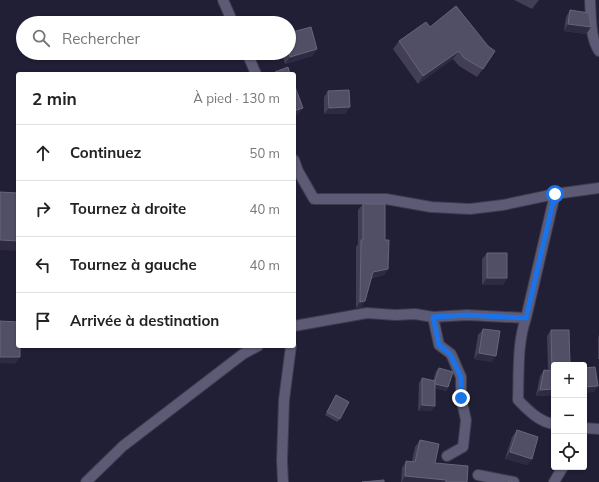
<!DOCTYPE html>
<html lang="fr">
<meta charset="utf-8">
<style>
body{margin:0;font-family:Mulish,sans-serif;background:#f2f2f2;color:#222}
.controls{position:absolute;right:12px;bottom:12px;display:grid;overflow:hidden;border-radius:4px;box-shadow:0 1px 3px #0004}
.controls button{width:36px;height:36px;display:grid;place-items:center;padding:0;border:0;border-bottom:1px solid #e0e0e0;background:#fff;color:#222;font:20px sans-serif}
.stop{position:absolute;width:12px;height:12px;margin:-9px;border:3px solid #1a73e8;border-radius:50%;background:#fff}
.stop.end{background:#1a73e8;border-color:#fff;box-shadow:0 1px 4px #0008}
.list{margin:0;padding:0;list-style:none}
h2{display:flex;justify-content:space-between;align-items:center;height:52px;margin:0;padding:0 16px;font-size:17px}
h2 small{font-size:13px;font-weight:400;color:#767676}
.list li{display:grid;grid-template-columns:26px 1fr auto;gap:12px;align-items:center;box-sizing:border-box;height:56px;padding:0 16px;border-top:1px solid #e0e0e0}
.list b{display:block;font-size:15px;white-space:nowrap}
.list em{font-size:13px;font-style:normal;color:#767676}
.icon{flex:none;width:22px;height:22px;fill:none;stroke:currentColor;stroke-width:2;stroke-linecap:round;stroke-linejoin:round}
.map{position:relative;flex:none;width:599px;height:482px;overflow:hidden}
.search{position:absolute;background:#fff;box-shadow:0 1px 3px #0004;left:16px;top:16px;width:280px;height:44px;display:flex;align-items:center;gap:10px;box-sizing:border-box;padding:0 14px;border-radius:22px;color:#767676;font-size:15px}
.panel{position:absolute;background:#fff;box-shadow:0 1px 3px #0004;left:16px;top:72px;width:280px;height:276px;border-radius:4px}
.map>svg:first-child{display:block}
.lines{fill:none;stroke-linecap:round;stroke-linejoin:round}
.minor-casing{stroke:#3d3b4e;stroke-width:12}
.minor{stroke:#5c5a75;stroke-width:10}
.wall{fill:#413e55}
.shaded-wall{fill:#2d2a42}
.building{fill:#514f65;stroke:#67657a}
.route{stroke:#1a73e8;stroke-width:5}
</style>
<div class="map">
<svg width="599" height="482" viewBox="0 0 599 482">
<rect width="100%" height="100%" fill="#211f35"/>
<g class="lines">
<defs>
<path id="minor" d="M223 0 233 23
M590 0C591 16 590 38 599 51
M247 53 256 74
M294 160 298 171 314 199H386L431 207 470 209 503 205 555 194 599 188
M433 317 439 345 451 354 461 377V398L466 420 463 447 447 456
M526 318C517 343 519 374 518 400 528 410 539 422 554 424
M294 326 367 313 395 315 415 314 433 317 467 315 526 318 555 194
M584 428 599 429
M478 475 514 482
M86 482 123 446 243 354 258 346
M283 482 282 460 284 400 291 346
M554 482 563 467"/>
</defs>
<use href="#minor" class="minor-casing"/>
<use href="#minor" class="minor"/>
</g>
<path class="wall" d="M514 0H539L532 9Z
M570 10 591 27 586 34 564 31 566 17Z
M430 27 483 69 477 77 459 66 453 59 418 84 393 49 399 41Z
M317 49 312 56 285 64 282 53H289Z
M328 91 350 107 345 114H324V97Z
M363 204 385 240 388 269 384 275 372 278 361 308H356V247L358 244V210Z
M487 253 507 278 503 285H482V259Z
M483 329 492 362 474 359 478 335Z
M551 330 554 395 536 396 540 376 544 370H548L547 336Z
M599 335V359H598V337Z
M439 368 448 387 446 391 435 388V406L431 411H418L419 383 422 378 433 381 436 371Z
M336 395 340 419 337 422 325 415Z
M517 430 532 459 527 465 505 459 512 437Z
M420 440 435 463 467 482H401L402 468 406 461H412L415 447Z"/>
<path class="shaded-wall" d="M568 24 591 27 586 34 564 31Z
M317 49 312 56 285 64 290 57Z
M459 51 453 59 418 84 423 76Z
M350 107 345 114H324L329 108Z
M303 108 298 115 294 116V111Z
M0 240 18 241V248L16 251 0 250Z
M388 269 384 275 368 278 373 272Z
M487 278H507L503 285H482Z
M365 301 361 308H356L360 302Z
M479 353 496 356 492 362 474 359Z
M0 357H20L15 364 0 363Z
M434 383 448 387 446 391 432 387Z
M598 386 594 392 584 393V387Z
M554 389V395L536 396 540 390Z
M422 405 435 406 431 411H418Z
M510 452 532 459 527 465 505 459Z
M405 476 446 480 445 482H402Z"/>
<path class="building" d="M456 6 488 46 495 51 483 69 464 58 459 51 423 76 399 41 426 22 430 27Z
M570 10 589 13 591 27 568 24Z
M311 27 317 49 290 57 289 53V33Z
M288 67 290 74H275V72Z
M294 84 303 108 294 111Z
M349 90 350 107 329 108 328 91Z
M0 192 18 193V241L0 240Z
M363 204H385V240H389L388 269 373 272 365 301 360 302 361 240H363Z
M487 253H507V278H487Z
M0 321 18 322V346H20V357H0Z
M483 329 500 331 496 356 479 353Z
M551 330H569L570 365H554V389L540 390 544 370 552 371Z
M595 367 598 386 584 387V368Z
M439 368 453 372 448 387 435 384V381Z
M422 378 435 381V406L422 405Z
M336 395 349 402 340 419 327 412Z
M517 430 538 437 532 459 510 452Z
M420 440 439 444 435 463 468 466 467 482H446V480L405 476 406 461 415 462Z
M384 480V482H362Z
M510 480 512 481 513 482H508Z"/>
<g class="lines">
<path class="route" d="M461 398V377L450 354 439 345 433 317 467 315 526 318 555 194"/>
</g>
</svg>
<div class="controls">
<button>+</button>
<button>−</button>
<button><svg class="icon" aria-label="locate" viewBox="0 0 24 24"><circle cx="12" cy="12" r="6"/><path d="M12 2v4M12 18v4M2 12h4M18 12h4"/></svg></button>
</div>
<div class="stop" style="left:555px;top:194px"></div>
<div class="stop end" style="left:461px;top:398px"></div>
<div class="search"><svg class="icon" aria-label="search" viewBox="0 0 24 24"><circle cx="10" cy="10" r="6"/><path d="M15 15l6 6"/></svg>Rechercher</div>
<section class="panel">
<h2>2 min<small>À pied · 130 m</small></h2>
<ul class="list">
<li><svg class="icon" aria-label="ahead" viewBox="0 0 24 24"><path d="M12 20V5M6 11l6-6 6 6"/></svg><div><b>Continuez</b></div><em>50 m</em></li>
<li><svg class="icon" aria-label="right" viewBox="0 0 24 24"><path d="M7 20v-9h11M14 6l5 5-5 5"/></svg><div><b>Tournez à droite</b></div><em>40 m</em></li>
<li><svg class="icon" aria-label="left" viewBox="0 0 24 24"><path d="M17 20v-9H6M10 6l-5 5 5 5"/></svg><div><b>Tournez à gauche</b></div><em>40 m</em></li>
<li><svg class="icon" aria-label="arrive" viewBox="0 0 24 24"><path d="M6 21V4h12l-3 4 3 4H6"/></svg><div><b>Arrivée à destination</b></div></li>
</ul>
</section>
</div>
